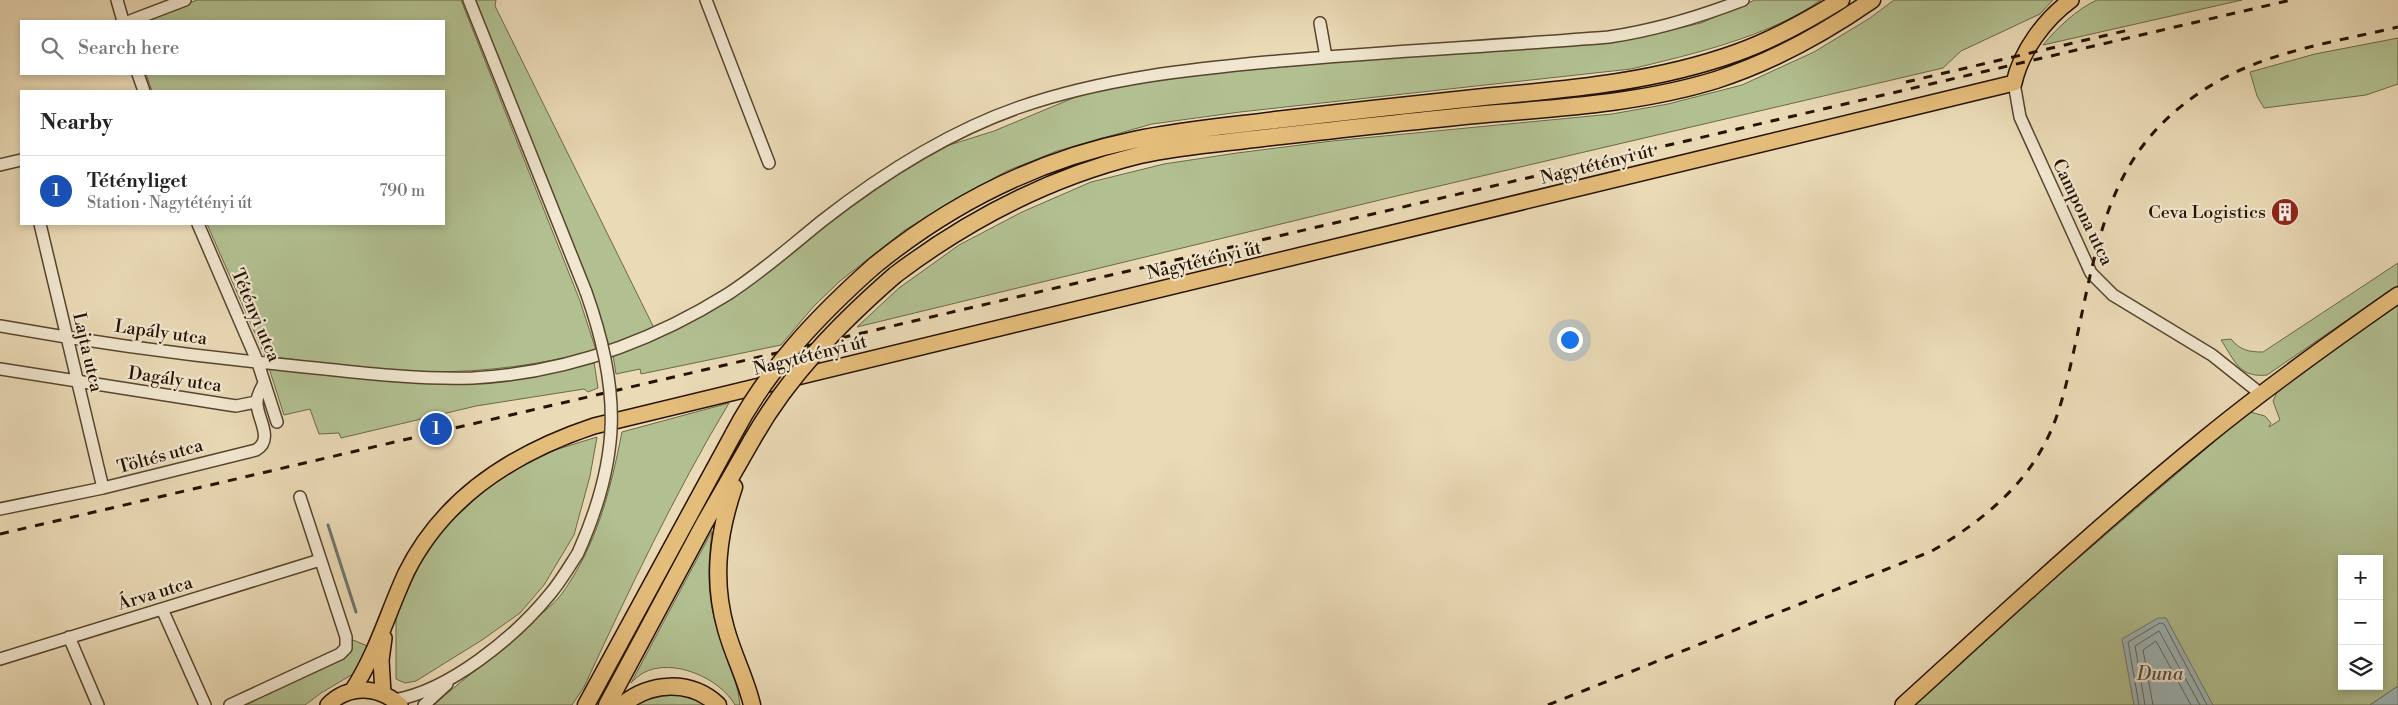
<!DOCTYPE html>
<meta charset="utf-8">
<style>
body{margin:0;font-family:"Libre Bodoni",serif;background:#f6f6f6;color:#222}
.controls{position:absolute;right:15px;bottom:15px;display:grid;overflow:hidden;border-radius:0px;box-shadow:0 2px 8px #0003}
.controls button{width:45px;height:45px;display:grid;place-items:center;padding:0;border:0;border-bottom:1px solid #e0e0e0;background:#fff;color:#222;font:25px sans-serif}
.you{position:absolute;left:1569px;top:339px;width:18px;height:18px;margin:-12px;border:4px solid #fff;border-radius:50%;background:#1a73e8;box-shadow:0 0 0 8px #1a73e833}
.badge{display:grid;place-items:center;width:32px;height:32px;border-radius:50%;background:#b45309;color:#fff;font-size:16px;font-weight:700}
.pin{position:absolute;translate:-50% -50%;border:2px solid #fff;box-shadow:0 1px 5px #0006}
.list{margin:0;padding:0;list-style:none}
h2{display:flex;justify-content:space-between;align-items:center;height:65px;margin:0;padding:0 20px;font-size:21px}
h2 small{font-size:16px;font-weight:400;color:#767676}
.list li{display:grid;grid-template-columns:32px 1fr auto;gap:15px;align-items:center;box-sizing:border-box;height:70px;padding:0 20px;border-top:1px solid #e0e0e0}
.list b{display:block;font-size:19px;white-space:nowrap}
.list p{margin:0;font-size:16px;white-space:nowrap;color:#767676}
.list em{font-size:16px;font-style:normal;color:#767676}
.icon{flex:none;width:28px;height:28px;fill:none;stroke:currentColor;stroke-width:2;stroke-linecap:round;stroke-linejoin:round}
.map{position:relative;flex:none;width:2398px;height:705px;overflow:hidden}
.search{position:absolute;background:#fff;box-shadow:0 2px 8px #0003;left:20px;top:20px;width:425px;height:55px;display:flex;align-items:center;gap:12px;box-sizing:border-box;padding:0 18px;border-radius:0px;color:#767676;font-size:19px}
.panel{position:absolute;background:#fff;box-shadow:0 2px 8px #0003;left:20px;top:90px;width:425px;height:135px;border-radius:0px}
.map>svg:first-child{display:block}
.green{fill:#b2c091;stroke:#6c6948;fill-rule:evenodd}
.water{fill:#9eb7ba;stroke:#6e7570}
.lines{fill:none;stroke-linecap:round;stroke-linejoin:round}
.shore{stroke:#62645d;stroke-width:1}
.stream{stroke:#6e7570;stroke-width:3}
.minor-casing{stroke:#57442e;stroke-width:14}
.major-casing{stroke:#261200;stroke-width:18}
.highway-casing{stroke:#261200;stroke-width:19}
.minor{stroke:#f1e7d0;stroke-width:11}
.major{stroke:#e5bd7b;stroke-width:15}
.highway{stroke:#e5bd7b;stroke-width:16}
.rail{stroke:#261200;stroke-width:3;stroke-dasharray:9 9;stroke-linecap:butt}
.minor-bridge-casing{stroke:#57442e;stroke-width:14;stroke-linecap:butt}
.highway-bridge-casing{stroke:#261200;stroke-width:19;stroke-linecap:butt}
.minor-bridge{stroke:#f1e7d0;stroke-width:11}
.highway-bridge{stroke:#e5bd7b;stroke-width:16}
.labels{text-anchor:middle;stroke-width:4.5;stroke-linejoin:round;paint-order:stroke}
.street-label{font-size:18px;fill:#261200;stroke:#f1e7d0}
.poi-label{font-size:18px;fill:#261200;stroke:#f1e7d0;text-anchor:end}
.water-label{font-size:19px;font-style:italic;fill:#504c41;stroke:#f1e7d0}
</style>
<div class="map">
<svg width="2398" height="705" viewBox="0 0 2398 705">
<rect width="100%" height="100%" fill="#eadab6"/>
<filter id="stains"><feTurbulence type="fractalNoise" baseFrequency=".004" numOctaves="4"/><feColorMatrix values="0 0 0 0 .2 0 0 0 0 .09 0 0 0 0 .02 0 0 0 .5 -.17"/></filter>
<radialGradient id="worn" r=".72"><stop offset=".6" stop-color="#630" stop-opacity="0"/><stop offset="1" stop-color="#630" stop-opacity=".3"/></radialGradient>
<path class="green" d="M197 0H461L580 301 596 350C541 365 486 372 429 372 375 372 319 362 265 356L207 224H444V91H152L146 74H444V21H142Z
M475 0H496L495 6 654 328 609 345Z
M1755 0H1821C1768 37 1693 54 1631 69L1240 112 1152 124 1057 151 1007 171 957 198 905 230 840 281 814 306 781 345 641 374 640 369 616 374 613 355 658 338 714 309 754 283 847 207 897 172 940 148 994 131 1078 96 1120 85 1189 75 1341 59 1638 38 1701 23Z
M1894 0H2053L2040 14 1961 51 1943 68 1388 198 857 327 899 288 959 245 1022 212 1091 182 1164 164 1237 153 1332 141 1612 114 1668 104 1742 85 1814 52 1870 18Z
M2097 0H2242L2043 45C2057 28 2077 9 2097 0Z
M2398 38V84L2366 95 2264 108 2257 96 2250 72 2315 54Z
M2398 263V285L2267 375C2239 378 2235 361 2221 340L2231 339C2240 350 2248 352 2263 352Z
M2398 301V686L2370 705H1914L2032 598 2244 416 2250 412 2265 416 2271 423 2269 427 2280 420 2273 401 2278 390ZM2342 559H2379V686H2342Z
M594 362 598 388 588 392 584 389 476 406 341 438 339 433 319 434 310 409 284 415 269 368C349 377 431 390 512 380 539 376 567 368 594 362Z
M729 403C674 495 629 590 584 687L572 705H434C467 675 504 650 536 619 544 611 554 604 561 595 597 545 610 492 622 432Z
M597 437 590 476 574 535 544 585 520 613 482 640 416 681 405 683 396 679V616L419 565 444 528 499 477 555 450Z
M712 531C709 557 707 582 712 608 718 641 737 671 740 705H735C720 678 672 657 643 673 638 676 634 680 631 683Z
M353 640 370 647 353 674 321 693 305 705H239L346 655Z
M677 691 706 705H636L658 693Z"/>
<path class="water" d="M2158 618H2166L2213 705H2134L2122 639Z
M2398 686V705H2370Z"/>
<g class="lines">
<path class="shore" d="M2139 705 2128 642 2160 623 2164 624 2207 705
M2145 705 2135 646 2159 631 2200 705
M2153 705 2143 650 2156 641 2191 705"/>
<path class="stream" d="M328 525 356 612"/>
<defs>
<path id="minor" d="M117 0 123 21
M469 0 586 292
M706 0 769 163
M130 21 185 0
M1320 23 1326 57
M138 74 144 91
M2014 83 2020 117 2091 273 2113 295 2212 355 2261 394
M0 165 21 160
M40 224 103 488
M198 224 258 363 277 422
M0 326C95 343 191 356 286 365 348 371 411 380 473 378 564 373 651 342 728 294 762 272 791 246 822 221 882 174 948 132 1020 107 1104 78 1191 69 1279 61 1389 51 1499 46 1609 37 1656 30 1699 17 1743 0
M0 369 236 406 256 402
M0 509 103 488 256 450C275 439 256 417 257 402 257 395 261 389 264 383
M162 609 205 705
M69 637 98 705
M0 659 320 560
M394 700C449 691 515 637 550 594 561 581 569 567 578 553
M230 705 340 654 346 648V637L300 497
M424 705 447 684"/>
<path id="major" d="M352 691C376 655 388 612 406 573 444 496 516 452 594 426L2014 83C2021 51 2045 19 2071 0
M383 693 381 660 384 638
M328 705C349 684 378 686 400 705
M1903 705C2002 615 2100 524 2204 439 2266 388 2332 341 2398 295"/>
<path id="highway" d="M874 266C950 204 1037 160 1134 140 1180 130 1228 126 1276 120 1345 112 1415 104 1484 97 1570 89 1655 82 1736 53 1773 40 1807 21 1841 0
M895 275C969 219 1050 177 1140 155 1180 146 1223 143 1263 138 1334 130 1404 122 1475 115 1555 108 1638 104 1716 80 1772 62 1823 34 1872 0
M734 487C718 534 712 580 726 629 733 655 746 679 752 705
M586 705 734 433
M607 705 704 524 752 440
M622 705C650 682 690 679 718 705"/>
</defs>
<use href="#minor" class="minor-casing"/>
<use href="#major" class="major-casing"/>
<use href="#highway" class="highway-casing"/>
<use href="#minor" class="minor"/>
<use href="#major" class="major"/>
<use href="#highway" class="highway"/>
<path class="rail" d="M1906 82 2133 29
M0 534 2291 0
M1548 705 1932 551C1977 524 2019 492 2044 445 2060 416 2067 381 2074 350 2100 234 2107 143 2222 79 2276 50 2339 41 2398 27"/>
<defs>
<path id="minor-bridge" d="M578 553C621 457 621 390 586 292"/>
<path id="highway-bridge" d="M734 433C768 368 820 314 874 266
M752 440C788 376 840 323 895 275"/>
</defs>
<use href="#minor-bridge" class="minor-bridge-casing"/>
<use href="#highway-bridge" class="highway-bridge-casing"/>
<use href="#minor-bridge" class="minor-bridge"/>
<use href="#highway-bridge" class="highway-bridge"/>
</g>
<defs>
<symbol id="building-disc" viewBox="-11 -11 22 22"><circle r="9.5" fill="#8f2418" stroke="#f1e7d0"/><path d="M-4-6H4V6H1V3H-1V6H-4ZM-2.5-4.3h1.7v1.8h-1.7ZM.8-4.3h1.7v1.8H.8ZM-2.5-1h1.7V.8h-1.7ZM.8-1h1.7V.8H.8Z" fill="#fff"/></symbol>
</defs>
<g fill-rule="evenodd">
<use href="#building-disc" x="2269" y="196" width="32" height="32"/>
</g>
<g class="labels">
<g class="street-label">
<text transform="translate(1597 164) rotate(-14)" y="6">Nagytétényi út</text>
<text transform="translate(2083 212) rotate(64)" y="6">Campona utca</text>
<text transform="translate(1204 260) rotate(-13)" y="6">Nagytétényi út</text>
<text transform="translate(256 315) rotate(67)" y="6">Tétényi utca</text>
<text transform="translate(161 332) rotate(8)" y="6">Lapály utca</text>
<text transform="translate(88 352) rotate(77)" y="6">Lajta utca</text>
<text transform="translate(810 355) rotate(-14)" y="6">Nagytétényi út</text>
<text transform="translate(175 379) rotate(8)" y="6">Dagály utca</text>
<text transform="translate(160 456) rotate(-15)" y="6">Töltés utca</text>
<text transform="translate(155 593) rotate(-17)" y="6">Árva utca</text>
</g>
<g class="poi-label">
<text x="2266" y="218">Ceva Logistics</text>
</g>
<g class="water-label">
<text x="2160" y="680">Duna</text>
</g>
</g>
<rect width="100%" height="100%" filter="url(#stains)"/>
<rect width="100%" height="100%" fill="url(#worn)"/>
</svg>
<div class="controls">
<button>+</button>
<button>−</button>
<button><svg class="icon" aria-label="layers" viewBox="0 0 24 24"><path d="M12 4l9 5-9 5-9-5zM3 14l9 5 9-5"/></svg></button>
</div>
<div class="you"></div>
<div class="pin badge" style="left:436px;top:429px;background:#1a4fb4">1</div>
<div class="search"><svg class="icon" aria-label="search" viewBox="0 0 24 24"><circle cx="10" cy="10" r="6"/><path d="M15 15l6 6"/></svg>Search here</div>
<section class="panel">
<h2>Nearby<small></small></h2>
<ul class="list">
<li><span class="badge" style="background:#1a4fb4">1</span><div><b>Tétényliget</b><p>Station · Nagytétényi út</p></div><em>790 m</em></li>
</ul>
</section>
</div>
